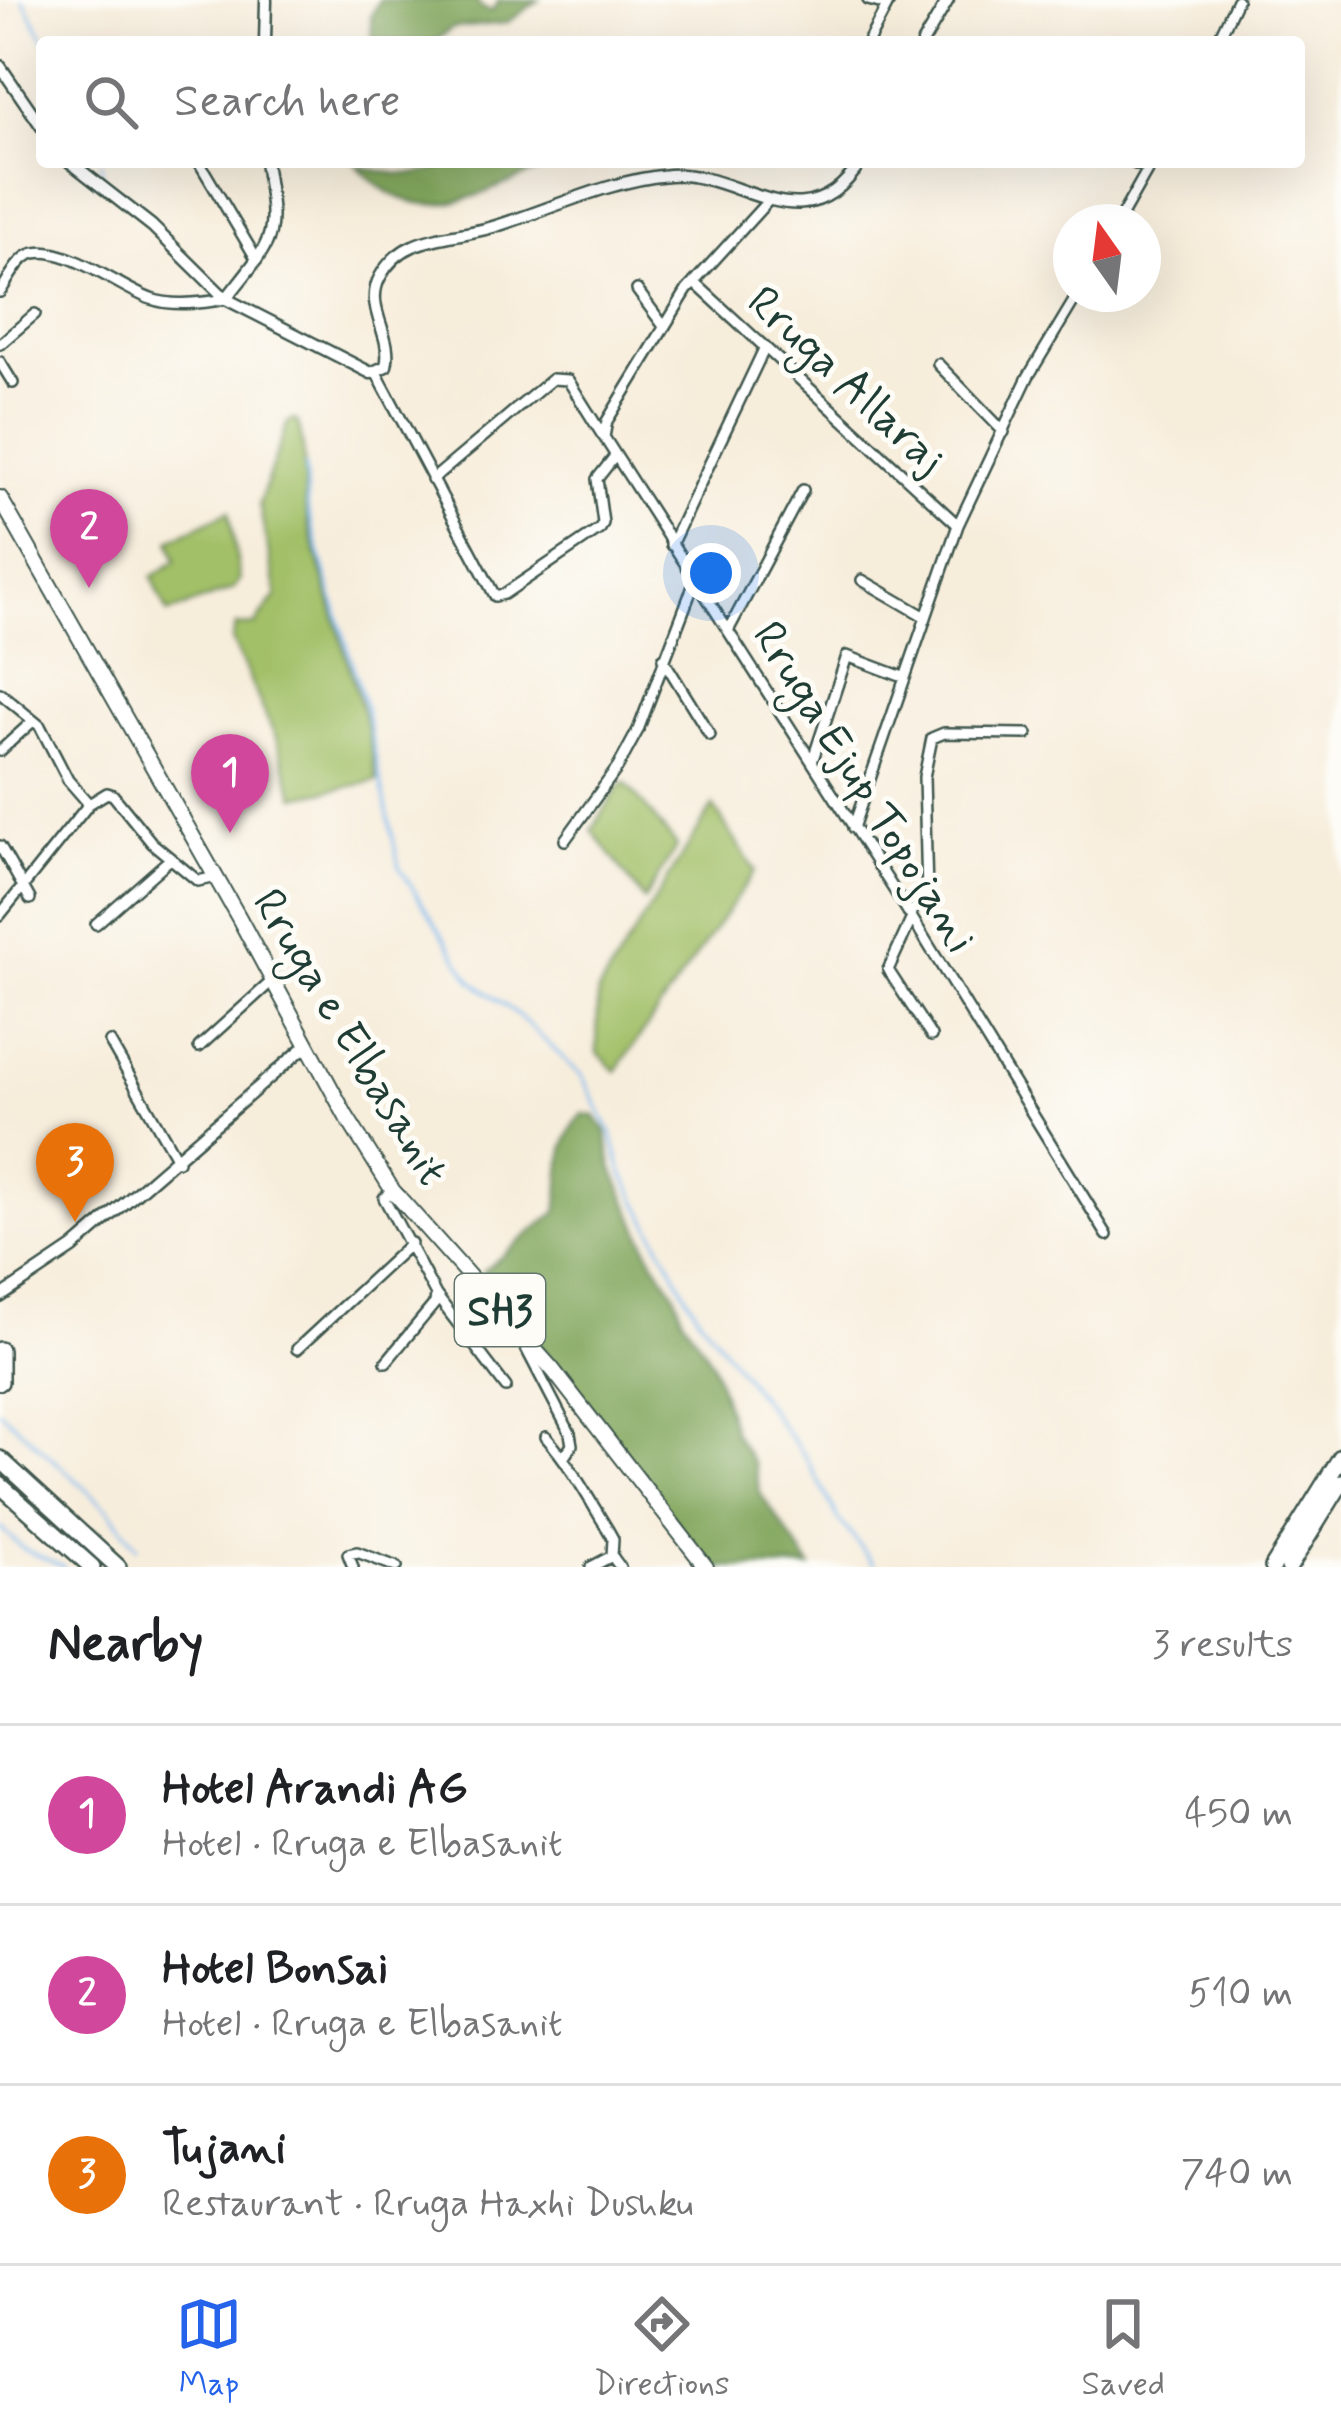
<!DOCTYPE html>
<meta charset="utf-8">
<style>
body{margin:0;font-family:Mynerve,sans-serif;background:#f2f2f2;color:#202124}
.compass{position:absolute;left:1053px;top:204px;width:108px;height:108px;border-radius:50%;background:#fff;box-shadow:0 12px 48px #0002;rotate:346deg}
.you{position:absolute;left:711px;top:573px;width:42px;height:42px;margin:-30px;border:9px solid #fff;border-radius:50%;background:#1a73e8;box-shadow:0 0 0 18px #1a73e833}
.badge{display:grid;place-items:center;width:78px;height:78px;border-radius:50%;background:#2563eb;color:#fff;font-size:39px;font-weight:700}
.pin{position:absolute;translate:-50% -99px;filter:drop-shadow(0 3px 6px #0008)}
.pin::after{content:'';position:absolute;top:63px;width:42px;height:36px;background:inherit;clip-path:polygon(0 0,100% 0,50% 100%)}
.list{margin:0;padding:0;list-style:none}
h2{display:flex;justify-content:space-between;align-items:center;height:156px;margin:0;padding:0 48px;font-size:51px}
h2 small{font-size:39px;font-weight:400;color:#757577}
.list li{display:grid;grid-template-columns:78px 1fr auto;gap:36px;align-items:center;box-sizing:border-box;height:180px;padding:0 48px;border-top:3px solid #e0e0e0}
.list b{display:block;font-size:45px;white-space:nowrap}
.list p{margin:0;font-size:39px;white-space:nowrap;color:#757577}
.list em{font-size:39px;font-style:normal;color:#757577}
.icon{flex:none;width:66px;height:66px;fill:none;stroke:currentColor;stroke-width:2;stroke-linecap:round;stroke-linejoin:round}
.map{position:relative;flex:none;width:1341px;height:1567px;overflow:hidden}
.search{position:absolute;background:#fff;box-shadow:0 12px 48px #0002;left:36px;right:36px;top:36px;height:132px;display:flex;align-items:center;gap:30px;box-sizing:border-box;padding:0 42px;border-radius:12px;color:#757577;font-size:45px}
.sheet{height:696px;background:#fff}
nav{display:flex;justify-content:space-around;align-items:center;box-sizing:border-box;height:168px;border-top:3px solid #e0e0e0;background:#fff;font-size:33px;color:#757577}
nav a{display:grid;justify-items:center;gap:6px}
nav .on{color:#2563eb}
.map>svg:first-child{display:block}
.green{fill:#a2c067;stroke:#607e4e;stroke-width:3}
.forest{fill:#81a65c;stroke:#507248;stroke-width:3}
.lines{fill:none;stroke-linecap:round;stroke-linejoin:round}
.stream{stroke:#7cb9ef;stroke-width:3}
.minor-casing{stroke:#3f574d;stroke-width:14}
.tertiary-casing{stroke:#3f574d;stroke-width:15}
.primary-casing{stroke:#3f574d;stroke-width:18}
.trunk-casing{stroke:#3f574d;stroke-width:20}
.minor{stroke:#fff;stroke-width:9}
.tertiary{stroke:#fff;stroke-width:10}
.primary{stroke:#fff;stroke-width:14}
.trunk{stroke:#fff;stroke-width:15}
.labels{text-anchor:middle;stroke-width:10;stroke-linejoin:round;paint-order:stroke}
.shield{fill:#fdfcf7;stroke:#62766e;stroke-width:3}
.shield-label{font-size:42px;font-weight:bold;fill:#1f3d34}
.street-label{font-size:45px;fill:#1f3d34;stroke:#fdfcf7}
</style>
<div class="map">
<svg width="1341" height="1567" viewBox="0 0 1341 1567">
<rect width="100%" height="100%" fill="#fdfcf7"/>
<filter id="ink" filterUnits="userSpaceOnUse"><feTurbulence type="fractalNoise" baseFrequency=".00833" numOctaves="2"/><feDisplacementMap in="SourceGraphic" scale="24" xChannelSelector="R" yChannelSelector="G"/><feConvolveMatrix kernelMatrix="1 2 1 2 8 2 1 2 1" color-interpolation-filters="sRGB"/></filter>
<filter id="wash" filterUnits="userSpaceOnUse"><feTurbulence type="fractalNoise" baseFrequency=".004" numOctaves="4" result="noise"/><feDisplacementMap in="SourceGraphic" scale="48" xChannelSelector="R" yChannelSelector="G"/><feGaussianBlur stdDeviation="2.7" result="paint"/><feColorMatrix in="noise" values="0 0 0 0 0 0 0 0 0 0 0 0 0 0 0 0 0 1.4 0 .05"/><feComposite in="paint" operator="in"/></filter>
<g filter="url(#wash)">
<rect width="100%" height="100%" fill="#f7eddb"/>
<path class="green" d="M292 420 297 421C309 454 301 492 309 527L368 731 377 781 295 797 277 741 232 640 236 626 255 625 277 595 259 504 287 424Z
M229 511 240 580 233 589 168 613 152 577 176 561 170 540Z
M626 783 677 846 644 900 592 830 620 785Z
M713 806 755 871 616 1071 597 1052 598 992Z"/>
<path class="forest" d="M379 0H476L482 8 492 11 499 0H539L507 23 452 28 434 42H372L371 16Z
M454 162H564C484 186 424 242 357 165 391 176 422 179 454 162Z
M583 1114 595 1116 606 1131 612 1167 653 1260 675 1293 682 1316 712 1362 734 1433 754 1465 760 1493 811 1567H711L482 1272 557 1212C563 1179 556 1139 583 1114Z"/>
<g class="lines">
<path class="stream" d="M23 0 46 42
M101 162 102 178
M305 466 308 513 365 707 399 867 472 981 519 1016 582 1076 611 1132 622 1172 695 1311 806 1458 838 1518 874 1564
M0 1411 108 1509 137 1547
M0 1527 23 1549 64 1567"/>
</g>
</g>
<g filter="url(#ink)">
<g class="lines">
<defs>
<path id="minor" d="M868 0 887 5
M868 42 890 0
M1217 42 1237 0
M199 162 257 260
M1131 162 1148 169
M767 202 687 290 607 421 604 437 912 918 1107 1235
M1118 222 1152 162
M694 282 958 525
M637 290 663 325
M0 292C8 281 17 261 29 255 60 240 121 289 151 299 173 307 203 303 226 299
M0 344 35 314
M0 362 13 383
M938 364 1004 432
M376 372 495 596 504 594 600 529 603 523 597 479 615 456
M432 480 552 379 568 380 603 436
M671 545 765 347
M862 580 924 616
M728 631 803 490
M663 659 710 735
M0 693 40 726 68 780 89 804
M0 751 33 721
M812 762 847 656 903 677
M853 828 958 525 1028 377 1078 294
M565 840 618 767 638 730 695 581
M0 846 30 899
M908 913 923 903 927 894 924 777 932 738 944 733 1027 734
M0 915 89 804 107 793 113 795 152 843 198 881 216 877
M912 918 888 970 931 1036
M96 924 169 860
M110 1042 178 1161
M199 1047 272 981
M436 1295 506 1387
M519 1335 570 1433 572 1445 564 1457
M297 1349 411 1243
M386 1362 435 1303 436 1295 384 1198 393 1191
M546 1437C570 1464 589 1499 608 1530L613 1539 612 1556 620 1567
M353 1567 348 1554 357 1552 397 1567
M591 1567 612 1556"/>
<path id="tertiary" d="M265 42 266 0
M923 42 948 0
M0 66 42 127
M70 162 152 226 226 299 371 373 386 366C394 335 363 308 380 277 387 264 399 252 413 246 437 235 467 235 493 227 550 210 609 180 669 175 740 170 803 250 861 162
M226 299C275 236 278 242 265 162
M0 1297 73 1248 307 1045"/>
<path id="primary" d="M0 498 239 918 346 1116 393 1191 553 1370 706 1567"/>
<path id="trunk" d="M0 1350V1382
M0 1459 118 1567
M0 1485 92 1567
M1273 1567 1341 1457
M1289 1567 1341 1483"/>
</defs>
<use href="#minor" class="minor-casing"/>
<use href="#tertiary" class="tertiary-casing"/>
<use href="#primary" class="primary-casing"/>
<use href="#trunk" class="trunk-casing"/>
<use href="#minor" class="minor"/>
<use href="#tertiary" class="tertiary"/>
<use href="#primary" class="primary"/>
<use href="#trunk" class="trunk"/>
</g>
</g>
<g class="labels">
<rect class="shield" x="455" y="1274" width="90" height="72" rx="9"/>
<g class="shield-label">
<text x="500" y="1325">SH3</text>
</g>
<g class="street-label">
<text transform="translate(848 379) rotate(43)" y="16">Rruga Allaraj</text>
<text transform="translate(866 786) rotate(58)" y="16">Rruga Ejup Topojani</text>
<text transform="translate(352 1036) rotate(59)" y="16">Rruga e Elbasanit</text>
</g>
</g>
</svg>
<svg class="compass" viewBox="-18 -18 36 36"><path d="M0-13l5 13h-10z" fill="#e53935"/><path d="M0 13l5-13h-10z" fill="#757577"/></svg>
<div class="you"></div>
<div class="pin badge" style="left:230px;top:833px;background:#d1479c">1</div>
<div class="pin badge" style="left:89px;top:588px;background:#d1479c">2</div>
<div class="pin badge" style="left:75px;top:1222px;background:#e8710a">3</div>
<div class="search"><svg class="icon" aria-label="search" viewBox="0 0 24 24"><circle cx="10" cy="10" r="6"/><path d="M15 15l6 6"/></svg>Search here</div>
</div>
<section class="sheet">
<h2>Nearby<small>3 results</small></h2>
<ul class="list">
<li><span class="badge" style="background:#d1479c">1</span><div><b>Hotel Arandi AG</b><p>Hotel · Rruga e Elbasanit</p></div><em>450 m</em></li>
<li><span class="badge" style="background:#d1479c">2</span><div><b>Hotel Bonsai</b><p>Hotel · Rruga e Elbasanit</p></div><em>510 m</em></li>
<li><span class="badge" style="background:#e8710a">3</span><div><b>Tujani</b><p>Restaurant · Rruga Haxhi Dushku</p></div><em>740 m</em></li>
</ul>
</section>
<nav>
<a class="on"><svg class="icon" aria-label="map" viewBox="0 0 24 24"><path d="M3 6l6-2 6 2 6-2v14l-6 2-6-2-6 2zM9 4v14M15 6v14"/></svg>Map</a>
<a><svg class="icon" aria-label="directions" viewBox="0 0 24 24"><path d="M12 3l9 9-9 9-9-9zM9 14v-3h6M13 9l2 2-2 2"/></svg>Directions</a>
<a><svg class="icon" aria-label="saved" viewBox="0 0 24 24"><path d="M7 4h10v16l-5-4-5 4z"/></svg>Saved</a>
</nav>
